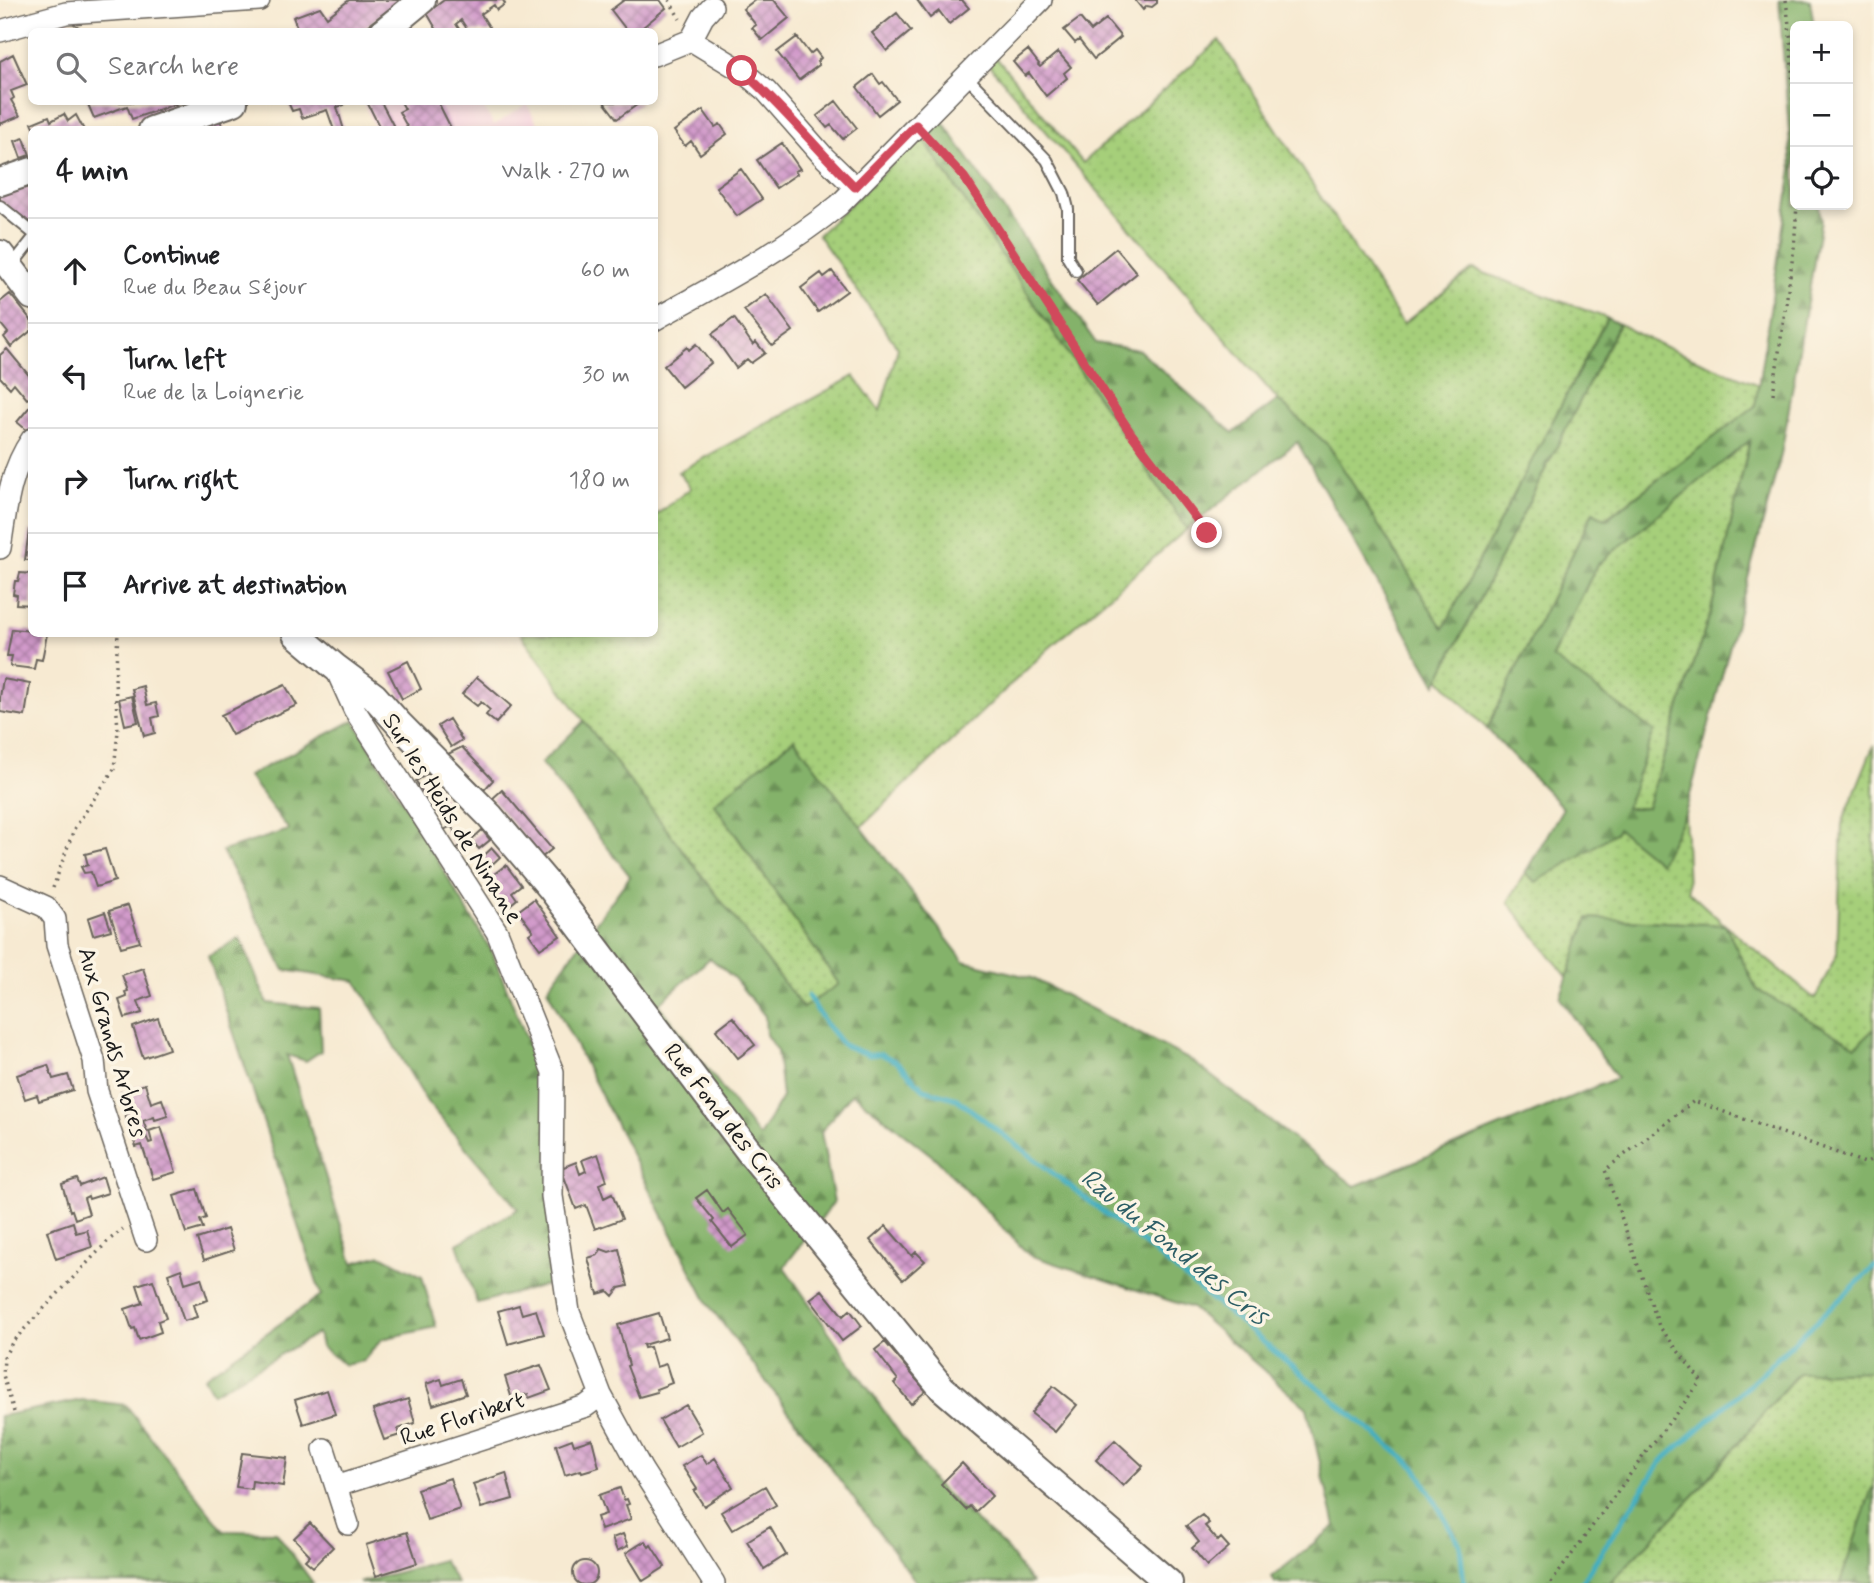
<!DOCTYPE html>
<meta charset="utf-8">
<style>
body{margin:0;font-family:Mynerve,sans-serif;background:#f6f6f6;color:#202124}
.controls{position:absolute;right:21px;top:21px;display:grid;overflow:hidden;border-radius:10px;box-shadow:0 4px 10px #0003}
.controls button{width:63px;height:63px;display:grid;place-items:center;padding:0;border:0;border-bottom:2px solid #e0e0e0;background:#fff;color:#202124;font:35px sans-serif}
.stop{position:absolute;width:21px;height:21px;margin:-16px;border:5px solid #d1495b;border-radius:50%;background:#fff}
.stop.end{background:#d1495b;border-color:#fff;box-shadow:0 2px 7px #0008}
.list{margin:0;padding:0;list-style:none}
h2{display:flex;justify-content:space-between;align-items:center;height:91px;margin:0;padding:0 28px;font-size:30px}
h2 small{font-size:23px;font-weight:400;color:#757577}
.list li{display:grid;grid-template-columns:46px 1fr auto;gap:21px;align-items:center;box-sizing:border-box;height:105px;padding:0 28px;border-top:2px solid #e0e0e0}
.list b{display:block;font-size:26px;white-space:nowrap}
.list p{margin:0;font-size:23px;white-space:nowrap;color:#757577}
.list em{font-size:23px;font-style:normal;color:#757577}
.icon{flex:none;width:38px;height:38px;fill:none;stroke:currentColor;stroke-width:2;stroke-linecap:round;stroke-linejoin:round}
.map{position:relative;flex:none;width:1874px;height:1583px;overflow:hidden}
.search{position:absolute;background:#fff;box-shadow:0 4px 10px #0003;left:28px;top:28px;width:630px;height:77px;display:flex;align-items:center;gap:18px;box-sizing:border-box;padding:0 24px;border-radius:10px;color:#757577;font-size:26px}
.panel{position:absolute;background:#fff;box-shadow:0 4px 10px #0003;left:28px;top:126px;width:630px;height:511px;border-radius:10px}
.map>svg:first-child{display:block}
.built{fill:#f4cfde}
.grass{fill:url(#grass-dots);stroke:#61764b;stroke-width:2}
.forest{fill:url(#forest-firs);stroke:#506743;stroke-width:2;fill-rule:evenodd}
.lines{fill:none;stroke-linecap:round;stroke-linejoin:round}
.stream{stroke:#42aec0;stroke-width:5}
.building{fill:url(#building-cross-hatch)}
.service-casing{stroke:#69645c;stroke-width:14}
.minor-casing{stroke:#69645c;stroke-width:24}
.tertiary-casing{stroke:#69645c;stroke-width:30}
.path{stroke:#69645c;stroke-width:3.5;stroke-dasharray:2 5;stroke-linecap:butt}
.service{stroke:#fff;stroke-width:10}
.minor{stroke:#fff;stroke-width:21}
.tertiary{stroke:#fff;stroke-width:26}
.route{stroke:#d1495b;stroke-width:9}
.labels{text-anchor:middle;stroke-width:7;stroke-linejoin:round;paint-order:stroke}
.street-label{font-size:24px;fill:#1c1c1c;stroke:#fcf5e5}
.water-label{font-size:26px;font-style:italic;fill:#2d5e66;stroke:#fcf5e5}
</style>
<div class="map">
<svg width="1874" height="1583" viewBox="0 0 1874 1583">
<defs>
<pattern id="grass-dots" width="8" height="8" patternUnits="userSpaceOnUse" patternTransform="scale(1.75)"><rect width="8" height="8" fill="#a6cf7a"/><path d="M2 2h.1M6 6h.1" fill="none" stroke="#8eb169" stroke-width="1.8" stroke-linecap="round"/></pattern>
<pattern id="forest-firs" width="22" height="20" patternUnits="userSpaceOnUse" patternTransform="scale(1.75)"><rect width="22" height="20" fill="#84b26a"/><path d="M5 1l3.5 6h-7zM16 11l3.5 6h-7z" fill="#6b9056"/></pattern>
<pattern id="building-cross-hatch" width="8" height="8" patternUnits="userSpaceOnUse" patternTransform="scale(1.75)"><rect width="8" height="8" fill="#d19aca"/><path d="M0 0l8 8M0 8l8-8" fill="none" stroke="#a97da3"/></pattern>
</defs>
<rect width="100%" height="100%" fill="#fcf5e5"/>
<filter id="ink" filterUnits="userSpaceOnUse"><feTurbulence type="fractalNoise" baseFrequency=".0143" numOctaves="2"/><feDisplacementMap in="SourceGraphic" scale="14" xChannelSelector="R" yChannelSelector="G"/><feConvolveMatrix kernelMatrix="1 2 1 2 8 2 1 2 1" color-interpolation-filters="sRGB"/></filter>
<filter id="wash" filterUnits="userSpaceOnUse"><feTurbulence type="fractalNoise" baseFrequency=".00686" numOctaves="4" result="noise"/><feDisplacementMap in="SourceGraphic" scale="28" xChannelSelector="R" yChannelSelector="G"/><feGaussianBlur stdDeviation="1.57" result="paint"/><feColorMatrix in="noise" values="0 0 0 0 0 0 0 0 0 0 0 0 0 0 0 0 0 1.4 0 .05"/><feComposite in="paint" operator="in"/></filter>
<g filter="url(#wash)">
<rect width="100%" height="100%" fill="#f7ead2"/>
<path class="built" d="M363 102H480L494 125 527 104 540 129H376Z"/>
<path class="grass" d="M1219 40 1403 324 1473 269 1607 318 1443 630 1329 447 1278 400 988 64 994 55 1083 163Z
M921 136 1187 529 1048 649 861 827 794 739 714 804 839 984 803 1008 584 721 521 634H654L655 516 691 488 678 472 854 376 880 411 898 348 818 235Z
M1619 324 1658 344 1759 385 1755 407 1605 519 1593 512 1487 729 1439 679Z
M1750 439 1711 611 1647 808H1625L1552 657 1597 565Z
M1874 744V1029L1856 1047 1757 990 1724 925 1588 918 1568 978 1508 902 1525 873 1536 881 1618 828 1660 863 1685 814 1688 891 1725 925 1815 999 1837 954 1842 824Z
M1874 1371V1488L1872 1489 1840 1583H1610L1696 1493 1798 1373Z"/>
<path class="forest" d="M1779 0H1810L1814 26H1795V205H1819L1821 221 1781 455 1685 814 1660 863 1618 829 1616 832 1585 853 1536 882 1525 873 1563 808 1487 729 1593 512 1606 519 1755 406 1792 169ZM1750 440 1711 611 1647 808H1626L1654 731 1552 657 1597 565Z
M941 119 1096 343 1139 350 1233 433 1278 400 1329 446 1443 629 1607 318 1619 324 1436 685 1297 442 1187 529 921 136Z
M354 720 492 952 545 1085 554 1283 477 1303 457 1244 518 1209 427 1102 356 981 284 970 222 851 289 830 248 776Z
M584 721 803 1008 839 984 714 803 794 739 964 961 1032 978 1192 1061 1355 1186 1617 1078 1560 998 1588 918 1725 925 1757 990 1856 1046 1874 1029V1371L1798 1373 1696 1493 1610 1583H1275L1272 1577 1335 1526 1307 1408 1192 1308 1029 1255 935 1158 852 1093 821 1132 834 1202 784 1267 934 1483 1005 1547 1031 1583H917L708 1304 547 989 630 876 541 763ZM710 958 734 978 765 1016 766 1035 777 1051 782 1097 759 1137 659 1004Z
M240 938 267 1003 319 1008 321 1051 306 1061 287 1055 353 1263 381 1255 422 1276 436 1327 382 1339 363 1361 345 1365 321 1347 318 1333 213 1393 204 1377 321 1295 208 956Z
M82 1400 126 1405 224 1531 276 1532 313 1583H0V1416Z
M1872 1488H1874V1583H1840Z
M443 1560 457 1583H359Z"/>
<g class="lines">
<path class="stream" d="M808 996 826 1024 843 1045 869 1055 881 1054 897 1062 924 1089 957 1099 1142 1242 1416 1468 1460 1545 1464 1583
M1581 1583 1661 1462 1750 1384 1874 1267"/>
</g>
<g id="blocks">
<path class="building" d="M349 0H401L359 32H299L293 17 320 7 327 17Z
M444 0H503L505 4 497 10 494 5 481 14 491 30 490 32H483L481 30 479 32H469L461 20 456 24 461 32H438L427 13Z
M624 0H660L666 8 637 32H628L611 10Z
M755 0H774L789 18 762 40 752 28 756 25 743 9Z
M917 0H962L969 8 949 24 939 11 930 18Z
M1135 0H1157V3L1152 7 1147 6 1143 10Z
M897 13 911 31 887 51 872 33Z
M1080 18 1091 31 1106 19 1121 37 1094 59 1079 40 1075 43 1064 30Z
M67 20 82 29 81 32H45V24Z
M797 37 810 54 815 50 821 58 817 62 819 65 799 80 777 52Z
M1028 50 1039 64 1038 65 1040 67 1058 52 1071 67 1064 73 1067 78 1046 96 1029 73 1025 76 1013 62Z
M13 54 27 85 11 91 14 98 11 100 20 116 0 124V61Z
M873 74 880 84 883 82 897 100 878 115 857 87Z
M836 101 857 128 843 139 831 125 827 128 817 116Z
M87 102H181L132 119 127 106 94 118Z
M288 102H343L344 105 337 107 344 130H334L327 110 302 118 299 109 292 111Z
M367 102H381L394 127 390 130H381Z
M401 102H438L452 130H409L399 112 405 109Z
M604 102H641L617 119Z
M703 110 715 127 720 124 727 134 700 154 691 141 685 146 674 131Z
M64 114 68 121 76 115 84 130H35L32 123 49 116 51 121Z
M220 120 224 130H194Z
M24 138 30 155 21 158 15 141Z
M782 143 800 169 795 171 797 174 776 188 757 160Z
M741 169 762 199 737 216 716 187Z
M23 184 32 191V227L0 201V195Z
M1116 248 1137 273 1098 305 1077 280Z
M832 271 847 291 818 312 801 288 821 273 824 277Z
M10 294 32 321V330L11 347 4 337 8 333 0 323V302Z
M766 294 793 331 772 346 744 310Z
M734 318 753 345 756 342 765 353 751 363 747 359 736 368 712 334Z
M696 344 711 363 681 387 664 366 687 347 689 350Z
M7 349 32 379V396L27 399 14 383 10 388 0 377V355Z
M32 404V431L30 433 17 422Z
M29 530H32V560H25Z
M20 573 32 574V605L16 604 17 595 13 594 15 581H18Z
M12 629 32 631V634H47L42 660 36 659 34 669 10 666 12 656H7Z
M408 661 421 689 402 699 388 671Z
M477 677 511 706 496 723 486 715 490 710 481 702 477 706 462 694Z
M3 679 30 684 25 716 0 712V697Z
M285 685 297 705 232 735 221 715Z
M143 686 147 705 156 703 159 716 152 718 155 733 144 736 132 689Z
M132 696 138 722 125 725 119 699Z
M449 719 462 740 451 747 438 726Z
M462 747 493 780 484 790 448 754Z
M428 774 446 802 434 810 416 781Z
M502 790 552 849 541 858 492 799Z
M451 826 463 844 456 849 444 830Z
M482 830 490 840 479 849 471 840Z
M492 848 500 857 487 869 479 860Z
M105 849 115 881 96 887 91 872 84 873 81 867 88 865 85 854Z
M506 865 521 885 512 892 517 899 504 910 492 893 497 889 489 878Z
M534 899 560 936 540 949 529 934 533 931 518 911Z
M128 905 140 942 121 947 109 911Z
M105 912 111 930 93 935 88 918Z
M143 968 152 996 138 1001 142 1013 125 1018 119 1000 127 997 125 992 128 991 122 975Z
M733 1017 755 1045 738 1058 716 1030Z
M158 1018 169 1049 143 1058 133 1027Z
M48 1065 53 1079 68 1075 73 1090 39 1101 37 1095 25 1099 17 1075Z
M145 1084 151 1103 162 1099 168 1116 155 1120 154 1117 143 1121 147 1131 144 1132 149 1143 152 1142 149 1131 161 1127 176 1172 153 1179 142 1145 136 1147 125 1115 129 1113 121 1092Z
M598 1154 607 1181 599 1184 604 1198 612 1194 622 1219 595 1229 586 1205 576 1209 561 1168 576 1162 580 1174 586 1171 582 1160Z
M103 1177 108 1193 89 1199 88 1196 84 1198 89 1214 75 1219 72 1210 70 1211 62 1184 77 1179 80 1186Z
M197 1189 206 1218 200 1220 203 1228 186 1233 174 1196Z
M707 1190 723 1213 728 1209 748 1235 732 1247 712 1222 714 1220 696 1198Z
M73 1222 76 1233 87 1230 92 1247 56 1259 47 1231Z
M886 1226 912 1256 916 1252 925 1261 903 1280 870 1240Z
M227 1229 234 1250 204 1260 197 1239Z
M601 1249 609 1252 619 1249 628 1286 619 1288 613 1296 608 1291 598 1294 588 1258 598 1255Z
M181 1269 185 1283 201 1278 208 1300 193 1305 197 1317 184 1321 168 1274Z
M153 1280 166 1318 158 1321 161 1332 139 1340 135 1328 132 1329 125 1309 143 1303 137 1285Z
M822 1290 843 1316 850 1310 862 1326 842 1341 810 1299Z
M519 1305 522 1314 536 1310 544 1334 508 1344 498 1311Z
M659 1313 667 1338 643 1345 644 1348 650 1347 656 1367 666 1364 672 1383 656 1389 657 1392 639 1397 627 1366 629 1365 618 1325Z
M885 1342 926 1391 911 1404 894 1383 898 1380 875 1350Z
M541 1365 551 1390 529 1398 528 1394 512 1399 505 1377Z
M441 1379 443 1385 461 1379 466 1394 433 1405 426 1384Z
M1053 1386 1077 1405 1055 1432 1031 1413Z
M327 1390 335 1414 303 1424 295 1400Z
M408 1399 415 1423 398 1429 400 1435 384 1440 373 1410Z
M686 1405 702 1432 676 1447 660 1420Z
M572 1439 574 1445 592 1439 599 1467 582 1472 581 1470 565 1475 556 1445Z
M1115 1440 1143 1466 1123 1486 1096 1460Z
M242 1453 287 1458 283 1486 252 1481 251 1489 236 1487Z
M701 1455 707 1464 715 1458 733 1487 704 1506 694 1491 697 1489 682 1466Z
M962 1463 992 1496 975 1512 970 1506 966 1510 941 1484Z
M506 1473 513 1499 481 1508 473 1484Z
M450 1478 460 1509 427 1520 417 1489Z
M765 1486 776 1505 732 1530 721 1512Z
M620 1488 624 1500 627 1499 629 1504 626 1505 631 1519 601 1530 597 1517 606 1514 599 1495Z
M1202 1515 1209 1523 1205 1526 1218 1541 1221 1538 1229 1547 1207 1566 1192 1548 1199 1542 1186 1526Z
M310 1523 333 1547 313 1567 305 1560 310 1555 294 1538Z
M770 1527 786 1555 764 1569 747 1541Z
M407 1532 417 1563 376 1576 366 1545Z
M623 1534 628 1546 617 1551 612 1538Z
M645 1541 649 1547 651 1545 665 1567 643 1581 626 1553Z
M573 1573a12 12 0 1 1 24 0a12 12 0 1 1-24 0Z"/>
</g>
</g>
<g filter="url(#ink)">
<use href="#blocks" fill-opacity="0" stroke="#69645c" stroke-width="2"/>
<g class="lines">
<defs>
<path id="service" d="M965 75 1047 160 1064 193 1068 209V258L1076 271
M0 206 32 232
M10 268 32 240"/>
<path id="minor" d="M0 31 66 13 259 0
M691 40 742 71 766 91 823 156 855 187
M654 55 691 40 703 17 712 7
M654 320C718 284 782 251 839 205L1041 0
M0 548C6 510 9 472 32 439
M335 667 354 709 497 932 553 1072 552 1196 569 1312 601 1395 642 1470 714 1583
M0 886 46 907 55 919 57 945 94 1060 97 1091 146 1240
M324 1449 348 1524
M336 1486 586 1406 601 1395"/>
<path id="tertiary" d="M383 32 422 0
M152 130 234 102
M0 182 32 171
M0 254 32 296
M296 634 335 667 374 696 399 724 490 816 550 887 748 1150 942 1388 1169 1583"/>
</defs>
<use href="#service" class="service-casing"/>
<use href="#minor" class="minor-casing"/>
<use href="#tertiary" class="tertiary-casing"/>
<path class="path" d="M669 0 680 19
M1786 0 1791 42 1795 142
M929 139 963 177 1130 432 1207 533
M1773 394 1794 248 1797 205
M53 888 74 829 114 769 118 731 115 681 118 634
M14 1412 3 1375 4 1357 13 1341 109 1240 123 1229
M1551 1583 1647 1451 1701 1381 1659 1326 1605 1170 1694 1101 1865 1163 1874 1158"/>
<use href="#service" class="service"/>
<use href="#minor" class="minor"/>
<use href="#tertiary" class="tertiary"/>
</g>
</g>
<g class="lines" filter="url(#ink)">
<path class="route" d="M742 71C783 106 816 149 855 187L916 125 964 177 1130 432 1207 533"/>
</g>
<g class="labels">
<g class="street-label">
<text transform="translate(453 818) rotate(58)" y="8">Sur les Heids de Ninane</text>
<text transform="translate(113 1042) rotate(74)" y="8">Aux Grands Arbres</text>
<text transform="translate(724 1116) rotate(52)" y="8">Rue Fond des Cris</text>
<text transform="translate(462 1418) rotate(-18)" y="8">Rue Floribert</text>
</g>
<g class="water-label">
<text transform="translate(1175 1246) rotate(39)" y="9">Rau du Fond des Cris</text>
</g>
</g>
</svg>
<div class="controls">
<button>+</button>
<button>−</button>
<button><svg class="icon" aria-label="locate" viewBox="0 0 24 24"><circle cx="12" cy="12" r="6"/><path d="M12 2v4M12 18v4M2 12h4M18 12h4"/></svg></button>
</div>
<div class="stop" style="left:742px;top:71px"></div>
<div class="stop end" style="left:1207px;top:533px"></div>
<div class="search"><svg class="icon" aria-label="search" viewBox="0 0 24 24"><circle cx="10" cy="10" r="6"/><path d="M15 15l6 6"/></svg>Search here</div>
<section class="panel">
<h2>4 min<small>Walk · 270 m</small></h2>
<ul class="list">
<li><svg class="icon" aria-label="ahead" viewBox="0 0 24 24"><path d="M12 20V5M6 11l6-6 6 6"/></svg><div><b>Continue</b><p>Rue du Beau Séjour</p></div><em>60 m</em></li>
<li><svg class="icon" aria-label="left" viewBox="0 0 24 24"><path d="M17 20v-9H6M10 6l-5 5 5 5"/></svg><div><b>Turn left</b><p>Rue de la Loignerie</p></div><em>30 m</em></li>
<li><svg class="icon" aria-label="right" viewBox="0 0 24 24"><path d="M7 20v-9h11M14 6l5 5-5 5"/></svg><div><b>Turn right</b></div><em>180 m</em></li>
<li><svg class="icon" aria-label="arrive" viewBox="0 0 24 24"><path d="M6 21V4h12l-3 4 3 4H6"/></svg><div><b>Arrive at destination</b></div></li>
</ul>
</section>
</div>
